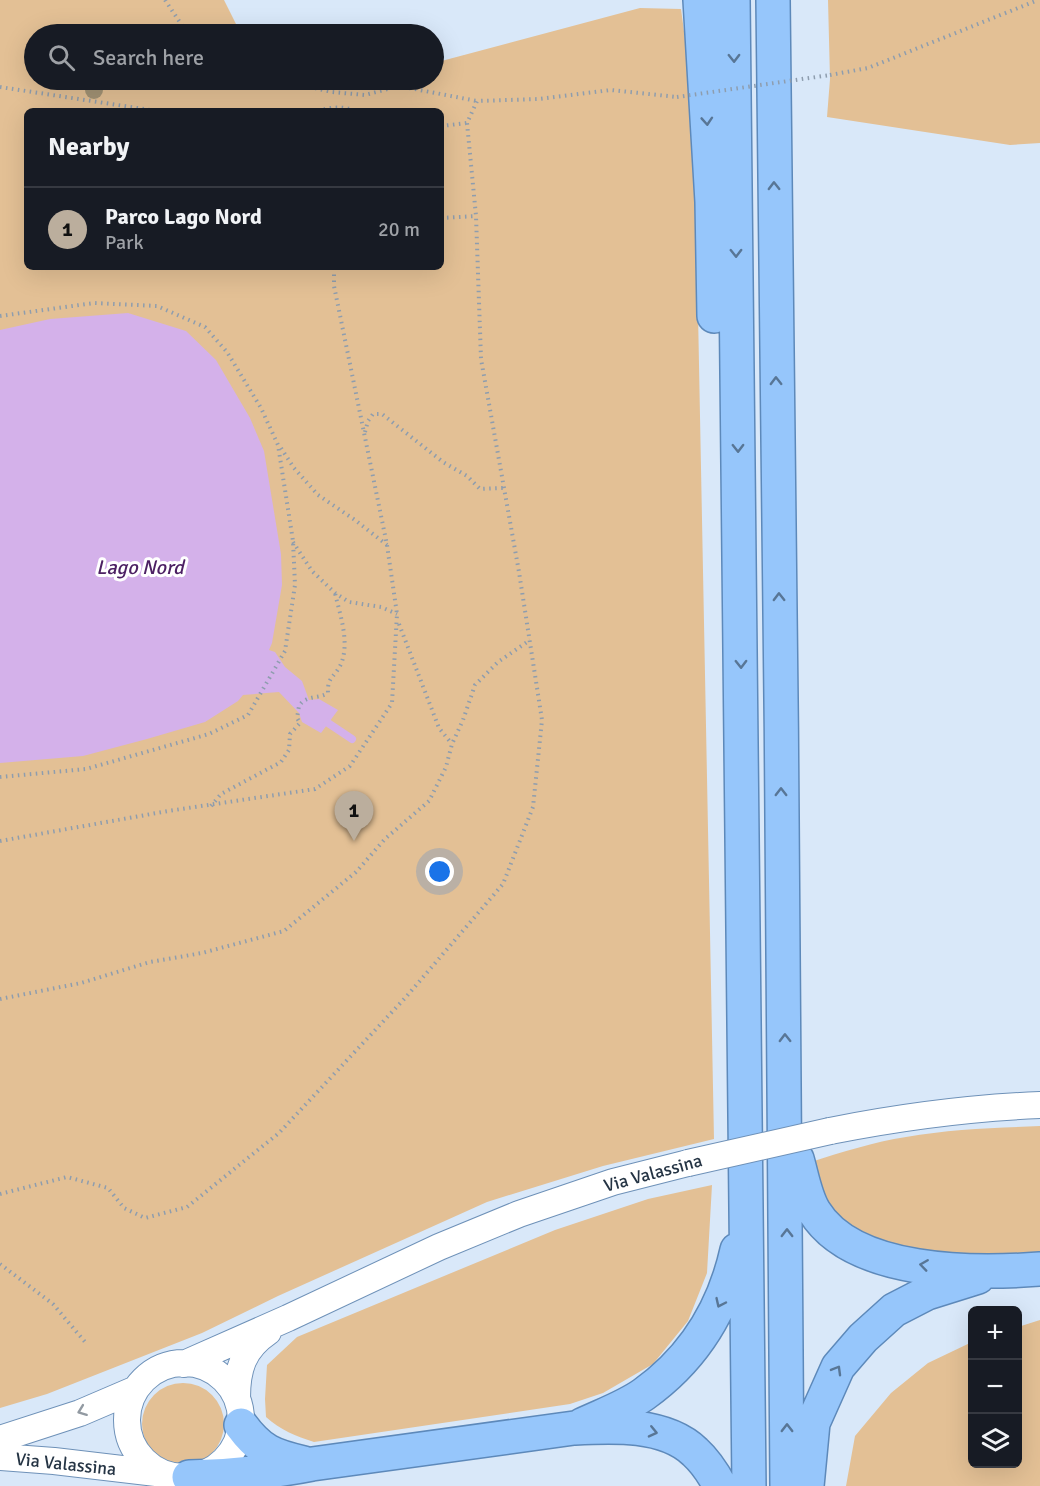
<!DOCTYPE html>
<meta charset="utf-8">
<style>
body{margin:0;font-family:Signika,sans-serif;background:#242831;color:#f1f3f6}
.controls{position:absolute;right:18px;bottom:18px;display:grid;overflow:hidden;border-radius:9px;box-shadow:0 6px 24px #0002}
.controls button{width:54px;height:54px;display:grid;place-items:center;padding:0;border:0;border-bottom:2px solid #363941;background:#171b24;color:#f1f3f6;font:30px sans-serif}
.you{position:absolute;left:440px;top:872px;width:21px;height:21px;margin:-15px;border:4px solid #fff;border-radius:50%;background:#1a73e8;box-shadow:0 0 0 9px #1a73e833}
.badge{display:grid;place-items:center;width:39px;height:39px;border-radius:50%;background:#bbae9d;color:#111;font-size:20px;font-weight:700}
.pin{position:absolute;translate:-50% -50px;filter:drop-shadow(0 2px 3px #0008)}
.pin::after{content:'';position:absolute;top:32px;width:21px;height:18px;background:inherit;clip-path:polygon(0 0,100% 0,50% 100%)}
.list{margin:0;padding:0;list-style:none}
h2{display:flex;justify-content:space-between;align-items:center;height:78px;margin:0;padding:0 24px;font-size:26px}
h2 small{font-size:20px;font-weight:400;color:#9ea1a6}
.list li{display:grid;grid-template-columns:39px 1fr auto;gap:18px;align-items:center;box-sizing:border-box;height:84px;padding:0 24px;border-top:2px solid #363941}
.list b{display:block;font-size:22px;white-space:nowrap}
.list p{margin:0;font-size:20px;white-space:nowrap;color:#9ea1a6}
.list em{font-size:20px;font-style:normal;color:#9ea1a6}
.icon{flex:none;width:33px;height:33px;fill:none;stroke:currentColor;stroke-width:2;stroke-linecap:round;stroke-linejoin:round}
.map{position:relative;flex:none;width:1040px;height:1486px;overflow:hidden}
.search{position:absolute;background:#171b24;box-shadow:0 6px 24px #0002;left:24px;top:24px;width:420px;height:66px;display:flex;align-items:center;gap:15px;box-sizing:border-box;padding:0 21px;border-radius:33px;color:#9ea1a6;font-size:22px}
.panel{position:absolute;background:#171b24;box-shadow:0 6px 24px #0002;left:24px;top:108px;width:420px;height:162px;border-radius:9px}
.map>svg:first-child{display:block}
.green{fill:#e3c095;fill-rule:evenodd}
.water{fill:#d4b1ea}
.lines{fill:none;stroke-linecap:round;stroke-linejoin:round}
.stream{stroke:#d4b1ea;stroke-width:8}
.tertiary-casing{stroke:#6e91b8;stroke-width:28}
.trunk-casing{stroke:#5d89ba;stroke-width:36}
.path{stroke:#8e9dae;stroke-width:4;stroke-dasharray:1.5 4.5;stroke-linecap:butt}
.tertiary{stroke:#fff;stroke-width:26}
.trunk{stroke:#96c6fb;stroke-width:33}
.tertiary-bridge-casing{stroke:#6e91b8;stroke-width:28;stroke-linecap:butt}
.path-bridge{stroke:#8e9dae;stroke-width:4;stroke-dasharray:1.5 4.5;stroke-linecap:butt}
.tertiary-bridge{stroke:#fff;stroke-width:26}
.tree{fill:#a39375}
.oneway{stroke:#587696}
.oneway2{stroke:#929aa2}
.labels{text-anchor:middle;stroke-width:6;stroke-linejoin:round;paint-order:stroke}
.street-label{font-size:18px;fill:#253444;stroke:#fff}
.water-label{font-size:20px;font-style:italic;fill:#4c2063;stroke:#fff}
</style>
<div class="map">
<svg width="1040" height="1486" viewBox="0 0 1040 1486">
<rect width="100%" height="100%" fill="#d9e8f9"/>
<path class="green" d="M0 0H224L241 34H34V80H352L360 82 370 80H434V63L640 8 681 9 694 106 714 1139 603 1166 487 1202 278 1296 202 1333 47 1394 0 1408ZM27 111H441V267H27Z
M828 0H1040V143L1010 145 827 117 830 79Z
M1040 1126V1254L1006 1257 894 1250 850 1226 827 1203 811 1162C842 1152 874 1142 906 1137 950 1129 995 1128 1040 1126Z
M712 1185 707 1273 688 1321 653 1364 603 1393 570 1404 314 1442C296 1436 280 1430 266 1417L265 1399 267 1365 297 1337 555 1230 648 1199Z
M1040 1320V1486H846L855 1436 891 1393 928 1363 972 1342V1464H1018V1327Z
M142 1424a41 41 0 1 1 82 0a41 41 0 1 1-82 0Z"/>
<path class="water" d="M128 313 186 331 216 360 250 418 264 451 281 554 282 585 272 643 269 650 275 652 285 667 302 681 309 700 319 699 338 710 321 733 302 722 299 713 279 692 243 695 238 701 205 722 147 739 83 756 0 763V330L50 319Z"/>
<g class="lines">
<path class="stream" d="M328 723 352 739"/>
<defs>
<path id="tertiary" d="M830 1131C900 1117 969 1108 1040 1105
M127 1420a57 57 0 1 1 114 0a57 57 0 1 1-114 0Z
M184 1364 288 1318 439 1247 519 1214 613 1182 688 1163
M237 1398C237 1369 243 1349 268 1332
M0 1439 80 1413 136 1389
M0 1457 54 1461 164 1474"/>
<path id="trunk" d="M700 0 712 202 714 316
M733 0 749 1486
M773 0C778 495 786 991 787 1486
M797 1159C802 1176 805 1196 814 1211 853 1275 975 1274 1040 1269
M241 1425C260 1451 273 1456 304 1463
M582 1425C603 1415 626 1407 644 1394 694 1358 724 1309 737 1250
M189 1477C231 1476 271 1472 312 1464L574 1428C612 1426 665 1423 695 1452 706 1462 713 1473 720 1486
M807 1486 813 1423 838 1367 863 1338 894 1310 927 1293 978 1277"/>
</defs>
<use href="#tertiary" class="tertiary-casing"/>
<use href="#trunk" class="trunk-casing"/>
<path class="path" d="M165 0 183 27 196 34
M830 75 868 68 1038 0
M280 80 332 92 365 95 399 86 477 101
M0 87 157 111
M318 111C331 107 343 106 357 111
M441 126 467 123
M441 218 476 216
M0 316 94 303 157 306 205 327 227 352 261 408 278 445 293 541 295 585 285 651 248 715 209 734 86 769 0 777
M365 432 368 421 373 414H382L443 462 467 476 480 489 504 488
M281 448 294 468 318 495 355 520 387 545
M293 542 312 571 335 593 349 602 381 607 397 614
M399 624 439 728 452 744
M211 806 221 794 281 762 289 750 290 734 300 723 297 718 299 706C306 695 318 699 328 693 327 677 335 677 341 664 350 642 340 615 335 593
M0 841 168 811 315 789 350 766 392 703 397 614 387 545 334 286V267
M0 999 81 983 150 962 202 953 284 931 356 872 385 839 429 801 446 767 452 744 463 720 475 685 498 662 530 640
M0 1194 67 1177 108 1188 124 1208 145 1218 187 1207 279 1133 406 997 503 884 533 807 542 720 519 572 481 359 476 216 467 123 477 101 539 99 611 90 677 97
M0 1264 53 1304 85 1342"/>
<use href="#tertiary" class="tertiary"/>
<use href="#trunk" class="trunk"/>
<defs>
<path id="tertiary-bridge" d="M688 1163 830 1131"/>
</defs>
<use href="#tertiary-bridge" class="tertiary-bridge-casing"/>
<path class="path-bridge" d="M677 97 830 75"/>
<use href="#tertiary-bridge" class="tertiary-bridge"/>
</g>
<circle class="tree" cx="94" cy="90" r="9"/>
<defs><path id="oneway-chevron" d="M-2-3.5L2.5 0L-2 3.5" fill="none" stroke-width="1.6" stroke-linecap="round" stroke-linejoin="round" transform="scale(1.5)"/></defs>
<g class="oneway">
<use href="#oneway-chevron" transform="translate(734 58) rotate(89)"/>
<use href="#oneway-chevron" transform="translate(707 121) rotate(86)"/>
<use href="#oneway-chevron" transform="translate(774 186) rotate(-91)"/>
<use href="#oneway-chevron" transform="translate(736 253) rotate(89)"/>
<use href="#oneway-chevron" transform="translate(776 381) rotate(-91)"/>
<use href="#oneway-chevron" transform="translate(738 448) rotate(89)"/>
<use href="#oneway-chevron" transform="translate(779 597) rotate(-91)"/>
<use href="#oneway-chevron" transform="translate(741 664) rotate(89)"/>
<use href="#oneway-chevron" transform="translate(781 792) rotate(-90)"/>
<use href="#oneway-chevron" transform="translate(785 1038) rotate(-91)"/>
<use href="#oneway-chevron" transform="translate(787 1233) rotate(-90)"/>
<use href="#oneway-chevron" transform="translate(924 1265) rotate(-172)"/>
<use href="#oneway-chevron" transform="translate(720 1303) rotate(115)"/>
<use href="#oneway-chevron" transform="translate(837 1370) rotate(-60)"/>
<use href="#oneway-chevron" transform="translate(787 1428) rotate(-90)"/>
<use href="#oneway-chevron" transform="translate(653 1432) rotate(13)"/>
</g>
<use class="oneway2" href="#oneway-chevron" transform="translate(82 1411) rotate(159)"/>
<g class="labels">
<g class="street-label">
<text transform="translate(653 1173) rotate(-15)" y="6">Via Valassina</text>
<text transform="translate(66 1464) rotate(6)" y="6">Via Valassina</text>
</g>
<g class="water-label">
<text x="140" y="574">Lago Nord</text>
</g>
</g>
</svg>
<div class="controls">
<button>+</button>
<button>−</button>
<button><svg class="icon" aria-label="layers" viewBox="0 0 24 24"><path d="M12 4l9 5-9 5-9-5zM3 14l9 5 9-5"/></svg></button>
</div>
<div class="you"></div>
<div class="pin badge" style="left:354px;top:841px">1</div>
<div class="search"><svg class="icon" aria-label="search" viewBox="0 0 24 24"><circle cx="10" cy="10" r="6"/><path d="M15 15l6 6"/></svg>Search here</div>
<section class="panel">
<h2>Nearby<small></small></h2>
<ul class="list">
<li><span class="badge">1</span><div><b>Parco Lago Nord</b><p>Park</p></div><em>20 m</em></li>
</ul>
</section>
</div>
